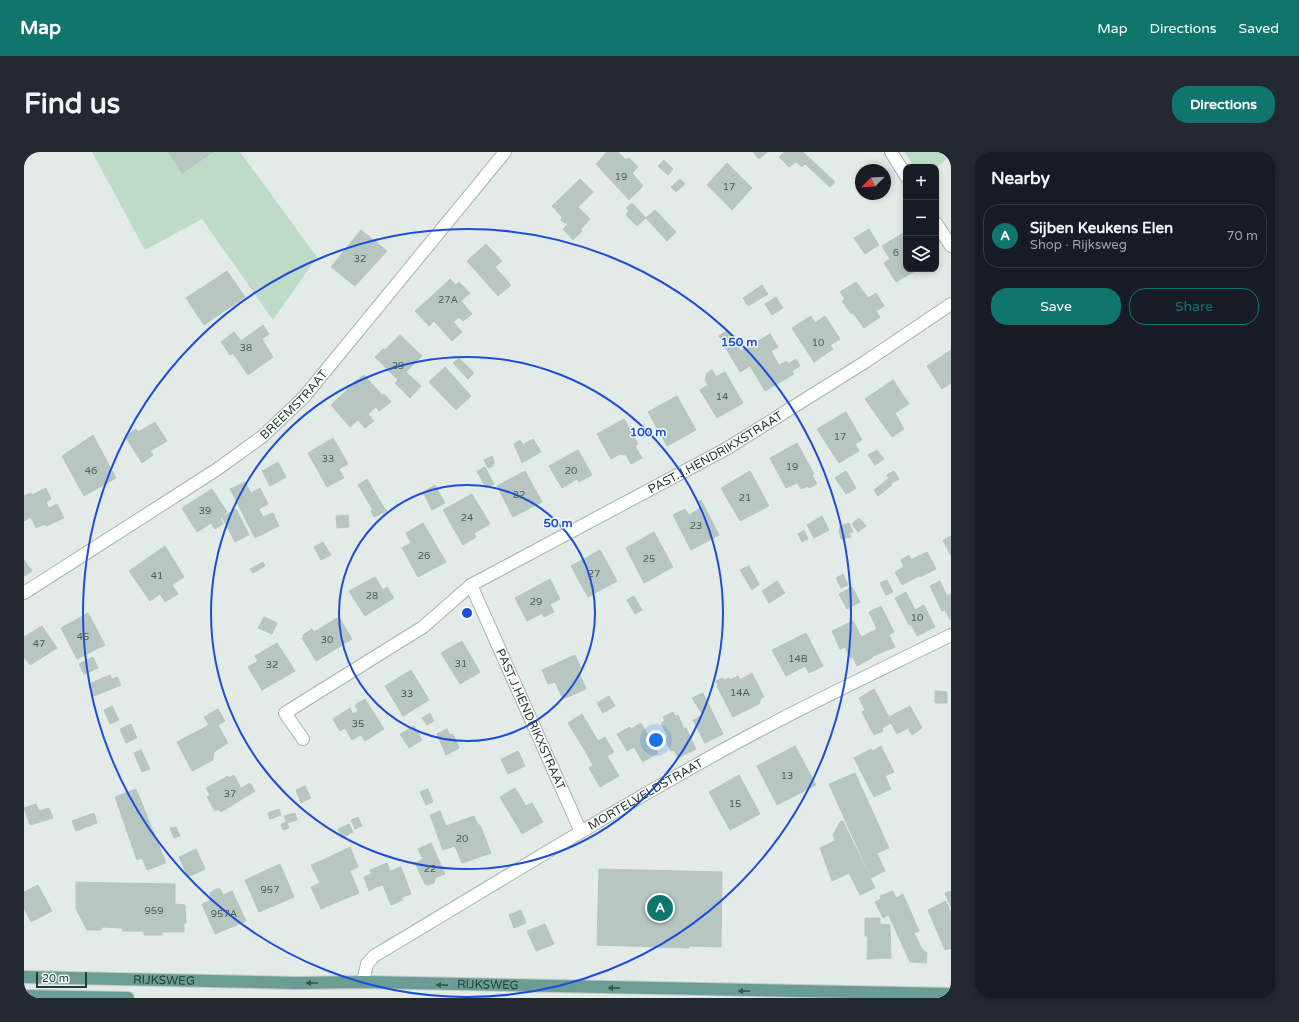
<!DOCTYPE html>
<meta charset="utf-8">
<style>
body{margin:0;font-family:"Varela Round",sans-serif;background:#242831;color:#f1f3f6}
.controls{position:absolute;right:12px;top:12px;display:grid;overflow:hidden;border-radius:8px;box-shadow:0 2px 6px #0003}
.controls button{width:36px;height:36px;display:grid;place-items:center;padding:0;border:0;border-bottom:1px solid #363941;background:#171b24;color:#f1f3f6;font:20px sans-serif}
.compass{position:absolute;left:831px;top:12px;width:36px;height:36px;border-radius:50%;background:#171b24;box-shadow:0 2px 6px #0003;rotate:246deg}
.scale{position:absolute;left:12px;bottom:10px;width:51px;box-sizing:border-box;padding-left:4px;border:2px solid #243b37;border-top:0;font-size:11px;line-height:14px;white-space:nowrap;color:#243b37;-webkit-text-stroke:3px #f3f8f6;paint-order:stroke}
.you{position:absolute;left:632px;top:588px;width:14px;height:14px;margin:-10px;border:3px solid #fff;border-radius:50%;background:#1a73e8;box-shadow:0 0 0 6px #1a73e833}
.badge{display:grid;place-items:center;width:26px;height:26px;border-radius:50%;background:#0f766e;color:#fff;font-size:13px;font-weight:700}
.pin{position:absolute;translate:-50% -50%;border:2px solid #fff;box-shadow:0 1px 4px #0006}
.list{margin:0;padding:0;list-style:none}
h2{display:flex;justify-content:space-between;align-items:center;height:52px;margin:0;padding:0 16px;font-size:17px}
h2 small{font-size:13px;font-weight:400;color:#9ea1a6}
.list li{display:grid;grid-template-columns:26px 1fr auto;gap:12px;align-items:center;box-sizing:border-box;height:64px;margin:0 8px 8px;padding:0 8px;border:1px solid #363941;border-radius:16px}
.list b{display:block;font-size:15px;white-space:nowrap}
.list p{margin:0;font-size:13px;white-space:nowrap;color:#9ea1a6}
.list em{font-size:13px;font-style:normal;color:#9ea1a6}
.actions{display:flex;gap:8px;padding:12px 16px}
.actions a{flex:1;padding:9px 0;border:1px solid #0f766e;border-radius:16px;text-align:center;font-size:14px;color:#0f766e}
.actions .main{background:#0f766e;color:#fff}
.icon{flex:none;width:22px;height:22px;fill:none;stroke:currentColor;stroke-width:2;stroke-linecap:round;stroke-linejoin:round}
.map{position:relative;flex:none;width:927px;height:846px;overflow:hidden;border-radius:16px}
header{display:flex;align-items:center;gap:24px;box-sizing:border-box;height:56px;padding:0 20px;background:#0f766e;color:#fff}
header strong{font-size:19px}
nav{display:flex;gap:22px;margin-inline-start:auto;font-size:14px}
.intro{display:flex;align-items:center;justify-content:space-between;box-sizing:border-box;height:96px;padding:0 24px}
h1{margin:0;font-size:28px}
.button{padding:10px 18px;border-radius:16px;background:#0f766e;color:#fff;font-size:14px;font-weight:700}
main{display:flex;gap:24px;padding:0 24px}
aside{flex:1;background:#171b24;border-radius:16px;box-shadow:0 2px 6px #0003}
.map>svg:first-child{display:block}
.green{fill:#bedbc8}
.building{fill:#b8c6c2;stroke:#b6c5c0}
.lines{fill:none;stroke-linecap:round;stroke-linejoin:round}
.street-casing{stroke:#a6b3af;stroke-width:14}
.primary-casing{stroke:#c2c8c7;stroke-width:14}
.street{stroke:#fff;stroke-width:12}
.primary{stroke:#6b9d94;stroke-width:12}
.oneway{fill:#36544e}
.ring{fill:none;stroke:#1d4ed8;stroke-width:2}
.labels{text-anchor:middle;stroke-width:3;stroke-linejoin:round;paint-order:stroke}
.number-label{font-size:10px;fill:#495e5a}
.street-label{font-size:12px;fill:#243b37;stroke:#f3f8f6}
.centre{fill:#1d4ed8;stroke:#f3f8f6;stroke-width:2}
.ring-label{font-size:12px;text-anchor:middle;font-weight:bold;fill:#1d4ed8;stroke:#f3f8f6;stroke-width:3;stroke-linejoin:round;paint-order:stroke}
</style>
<header>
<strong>Map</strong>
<nav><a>Map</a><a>Directions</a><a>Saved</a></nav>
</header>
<div class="intro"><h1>Find us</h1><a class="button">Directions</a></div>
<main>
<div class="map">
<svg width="927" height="846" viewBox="0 0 927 846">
<rect width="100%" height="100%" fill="#e3ebe8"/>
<path class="green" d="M68 0H216L293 105 249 168 178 67 121 98Z
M881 0H927V3L912 16 890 15Z"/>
<path class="building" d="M144 0H189L158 21Z
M583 0H594L602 8 605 6 614 15 608 21 619 34 605 48 572 12Z
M729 0H743L735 7Z
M761 0H779L811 30 806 35 781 12 778 15 772 10 765 15 755 5Z
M640 8 649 17 644 23 634 14Z
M703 11 728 36 708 58 683 33Z
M556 27 569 40 554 55 566 67 557 77 558 79 549 88 539 77 544 72 537 69 538 65 528 54Z
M656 27 661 32 652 40 647 35Z
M608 51 622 66 613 74 602 63 605 59 602 56Z
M631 58 652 80 643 89 622 66Z
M845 77 855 93 841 102 830 86Z
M337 78 363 99 331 134 307 115Z
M881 80 882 117H894L872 130 860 111 866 107 858 94Z
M462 92 478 109 471 115 487 133 474 144 443 109Z
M203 119 221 145 180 173 162 146Z
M426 127 432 133 435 130 446 141 437 149 448 162 439 169 435 165 429 170 407 145Z
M832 130 844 146 852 141 860 154 852 159 856 165 840 176 829 161 827 162 818 149 821 147 816 140Z
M738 133 744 142 724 154 719 146Z
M407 145 438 180 428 189 410 169 405 174 391 159Z
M752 145 759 156 748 163 741 152Z
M787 164 791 171 801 164 816 187 806 193 809 197 790 210 768 176Z
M239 173 245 182 238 187 249 205 224 223 209 201 206 203 197 190 210 180 217 189Z
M704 178 717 199 746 182 754 195 747 199 755 213 763 209 764 212 772 207 776 214 768 219 770 222 741 239 726 214 716 220 695 184Z
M376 183 398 204 382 220 397 234 386 246 371 231 374 228 351 205 359 197 361 198Z
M927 198V231L918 237 903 214Z
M435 206 450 221 444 227 429 211Z
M421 215 447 244 432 258 405 230Z
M688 218 692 225 701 220 719 251 693 266 676 238 684 233 681 228 683 221Z
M340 223 358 243 360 242 367 250 355 259 352 255 344 262 322 236Z
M869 228 885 252 871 261 880 277 868 285 841 247Z
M323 238 350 269 341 276 334 268 326 275 307 253Z
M653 244 672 278 643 294 624 260Z
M822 260 838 288 831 292 835 299 815 311 793 277Z
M600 267 614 292 611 294 618 306 607 312 602 303 596 302 587 307 573 282Z
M131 270 143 289 126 299 129 303 118 311 101 284 112 277 114 280Z
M69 283 92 326 60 344 38 304Z
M309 286 324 312 315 317 320 326 303 335 284 301Z
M509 287 517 300 508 305 500 292Z
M496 288 508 305 498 311 490 292Z
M773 291 790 322 788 323 793 332 785 336 784 334 777 337 773 331 762 336 746 306Z
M554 298 568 323 555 330 553 327 538 336 525 314Z
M853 298 860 307 851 313 844 303Z
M468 304 470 309 469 314 464 316 460 308Z
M254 310 262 325 246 334 238 319Z
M461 315 470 332 462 336 453 319Z
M501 319 518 350 489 365 473 334Z
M726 319 745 354 716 369 697 336Z
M822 319 832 336 822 342 811 326Z
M870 319 875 327 867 331 863 323Z
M343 327 359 354 349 358 334 333Z
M864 327 868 333 854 344 850 338Z
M221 330 227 341 236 336 244 352 235 357 239 365 249 361 255 374 231 386 206 337Z
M411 333 421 351 408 358 399 340Z
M22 336 27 347 22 350 25 356 33 352 40 366 22 374 21 372 12 376 7 365 0 369V344L7 341 8 343Z
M188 337 203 360 196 366 199 372 191 377 187 371 173 380 158 356Z
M448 342 466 372 450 381 452 385 439 393 419 358Z
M677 348 695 383 667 398 649 363 661 357 665 363 678 355 675 349Z
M359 354 363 359 350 365 347 359Z
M212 357 225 383 211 390 198 365Z
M324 363 325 375 313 376 312 364Z
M798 364 805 378 790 386 783 373Z
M835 366 842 374 834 380 828 372Z
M399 371 422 410 394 425 378 396 387 391 382 381Z
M825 371 829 380 825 381 827 385 817 387 815 378 816 374Z
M780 378 784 387 778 390 774 382Z
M630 380 649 415 620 431 602 396Z
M927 384V404L919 388Z
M299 390 307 403 297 408 290 395Z
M141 394 160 425 148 433 154 442 141 450 136 442 126 449 105 419Z
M576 398 593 429 564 445 547 414Z
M903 400 912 417 896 425 887 408Z
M885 403 895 424 878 433 871 420 880 415 877 408Z
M0 408 8 419 0 424Z
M239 410 241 414 229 421 226 417Z
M725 414 735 432 728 438 716 418Z
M819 422 824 433 817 436 812 426Z
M351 425 359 438 363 435 370 446 341 464 325 439Z
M526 427 536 447 526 452 530 460 520 465 518 461 503 469 491 446Z
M863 428 869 440 862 443 856 431Z
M753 429 761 441 745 451 738 439Z
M916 429 923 444 927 442 926 468 921 458 918 459 906 434Z
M828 435 836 450 823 457 815 442Z
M882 440 891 458 900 453 911 475 893 484 887 472 885 473 871 446Z
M610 444 618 458 611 462 603 448Z
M857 454 870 480 865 483 871 495 847 505 837 485 853 477 845 460Z
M64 461 81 493 53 507 37 476Z
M240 465 253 471 248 482 234 476Z
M315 465 328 487 292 509 278 486H280L279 483 288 477 290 480Z
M829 469 848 506 833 514 829 505 826 506 821 495 816 497 808 479Z
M18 474 33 496 6 513 0 505V485Z
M782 481 799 514 785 521 781 514 762 524 748 498Z
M438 489 456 520 436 532 417 501Z
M253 491 271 519 238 538 224 515 234 509 231 504Z
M551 503 557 516 554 518 562 537 539 547 531 530 524 532 518 518Z
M69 505 74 516 60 522 55 512Z
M387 518 405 548 379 564 361 534Z
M728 521 740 545 737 546 735 552 709 565 693 534 694 533 692 529 698 526 700 528 705 526 706 528 714 524 716 528Z
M86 523 88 527 93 525 97 533 70 544 65 532Z
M850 537 865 565 886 554 898 576 888 583 884 576 873 582 867 571 858 576 859 579 850 583 838 560 841 558 835 546Z
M911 539 923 540V551H911Z
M679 541 699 582 681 591 669 568 679 563 668 546Z
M585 544 591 554 579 561 573 551Z
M341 547 360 577 341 589 337 583 328 588 321 576 316 579 309 567 326 556 329 562 334 559 331 553Z
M88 554 95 568 86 572 80 558Z
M194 557 201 569 194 573 204 591 190 600 189 608 168 619 153 590 185 573 180 565Z
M649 560 651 564 654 563 660 577 662 576 672 597 654 606 650 598 647 599 641 587 644 585 637 571 641 569 639 565Z
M406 561 410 569 403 573 398 566Z
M558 562 574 589 560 597 544 571Z
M617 571 634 601 619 610 610 595 603 599 593 582 606 575 607 577Z
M107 572 113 586 102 591 96 577Z
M390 574 398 588 385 596 376 582Z
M423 577 426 583 429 582 435 596 422 603 413 582Z
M581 585 590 600 583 604 595 624 576 635 565 616 569 613 560 597Z
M771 594 792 633 753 653 733 614Z
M857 594 870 620 861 624 867 637 850 645 830 606 847 597 849 599Z
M117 598 126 617 118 620 110 601Z
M494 599 501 614 484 622 477 607Z
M831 621 865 696 853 701 861 719 847 726 805 632Z
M210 623 217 636 226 631 231 639 197 660 194 657 191 659 183 645 186 643 182 636 204 624 205 626Z
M715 623 736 662 706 678 685 640Z
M281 634 287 646 277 651 272 638Z
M491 636 502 654 508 651 519 670 498 682 476 645Z
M112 637 142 711 123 718 118 706 113 708 91 645Z
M404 637 409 650 402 653 396 640Z
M12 652 15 659 25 656 29 666 6 673 0 656Z
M255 657 257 663 246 667 244 661Z
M416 659 422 674 450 664 454 673H456L467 701 438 711 431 694 419 698 406 663Z
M70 661 73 671 52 679 48 669Z
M271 661 273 668 263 671 265 676 259 678 257 672 263 670 260 664Z
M334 665 338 674 331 677 327 668Z
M819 669 825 682 811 688 809 683 816 670Z
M325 672 329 680 318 686 314 677Z
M152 675 156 684 150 686 146 676Z
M825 682 851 736 836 743 825 721 808 729 796 696Z
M407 691 421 722 411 726 410 731 404 733 401 732 391 711 399 707 394 697Z
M326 695 334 715 326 719 335 741 318 748 301 707Z
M172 697 181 717 164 725 155 705Z
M301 707 318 748 297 757 287 735 296 731 287 713Z
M363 711 366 719 377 715 387 742 376 746 379 748 367 753 359 733 352 735 346 718Z
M256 712 270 745 235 760 221 728Z
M575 717 698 720 697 795 665 794V796L573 793Z
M347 722 352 735 345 739 340 725Z
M52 730 89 731V753L100 754 99 779 98 776 78 775 77 778H63L52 757Z
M89 731 151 732V752L161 753 162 771H160V780H138V783H120V779H99L100 754 89 753Z
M14 733 28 759 7 770 0 756V740Z
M192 737H196L199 743 208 739 222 769 191 782 178 752 187 748 186 741Z
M869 739 872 746 879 742 895 779 890 781 898 797 903 801 902 811 886 810 856 744Z
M927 739V755L921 741Z
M857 747 864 763 859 766 851 750Z
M922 749 927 761V796L921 798 904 758Z
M497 758 502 771 490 776 485 763Z
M841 766H856V772L866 773 867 806 843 807 844 784H841Z
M521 772 530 792 512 799 503 779Z"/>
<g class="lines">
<defs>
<g id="street">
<path d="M867 0 882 24"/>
<path d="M912 71 927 94"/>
<path id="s1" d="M447 433 557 680"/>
<path id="s2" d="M0 441 192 318 239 284 280 245 481 0"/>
<path id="s3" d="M279 587 261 561 399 475 447 433 702 297 841 210 927 152"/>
<path id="s4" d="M339 830 343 812 350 804C456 741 560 676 667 616 752 567 840 526 927 483"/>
</g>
<g id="primary">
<path id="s5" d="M0 825 272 831 339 830 927 842"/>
<path d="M0 844 104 846"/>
</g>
</defs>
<use href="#street" class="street-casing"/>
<use href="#primary" class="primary-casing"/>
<use href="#street" class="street"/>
<use href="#primary" class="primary"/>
</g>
<defs><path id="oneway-solid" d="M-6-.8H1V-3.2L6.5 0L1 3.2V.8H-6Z"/></defs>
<g class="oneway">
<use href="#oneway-solid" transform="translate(288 831) rotate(179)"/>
<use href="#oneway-solid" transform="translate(418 833) rotate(-179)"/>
<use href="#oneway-solid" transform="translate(590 836) rotate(-179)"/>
<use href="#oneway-solid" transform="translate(720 839) rotate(-179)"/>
</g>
<g class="ring">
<circle cx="443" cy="461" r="128"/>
<circle cx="443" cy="461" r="256"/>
<circle cx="443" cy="461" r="384"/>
</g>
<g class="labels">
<g class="number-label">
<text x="597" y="28">19</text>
<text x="705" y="38">17</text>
<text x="872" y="104">6</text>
<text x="336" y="110">32</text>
<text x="424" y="151">27A</text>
<text x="794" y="194">10</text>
<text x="222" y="199">38</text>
<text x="374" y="217">29</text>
<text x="698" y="248">14</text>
<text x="816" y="288">17</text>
<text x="304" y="310">33</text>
<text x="768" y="318">19</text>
<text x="67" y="322">46</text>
<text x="547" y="322">20</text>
<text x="495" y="346">22</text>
<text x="721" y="349">21</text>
<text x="181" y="362">39</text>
<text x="443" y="369">24</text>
<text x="672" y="377">23</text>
<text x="400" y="407">26</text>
<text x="625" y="410">25</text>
<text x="570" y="425">27</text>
<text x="133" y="427">41</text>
<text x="348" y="447">28</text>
<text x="512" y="453">29</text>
<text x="893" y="469">10</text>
<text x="59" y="488">45</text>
<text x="303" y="491">30</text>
<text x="15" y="495">47</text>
<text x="774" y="510">14B</text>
<text x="437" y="515">31</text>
<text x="248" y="516">32</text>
<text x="716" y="544">14A</text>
<text x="383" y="545">33</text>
<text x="334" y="575">35</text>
<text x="763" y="627">13</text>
<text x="206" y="645">37</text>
<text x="711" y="655">15</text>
<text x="438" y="690">20</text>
<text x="406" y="720">22</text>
<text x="246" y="741">957</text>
<text x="130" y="762">959</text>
<text x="200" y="765">957A</text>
</g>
<g class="street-label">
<text dy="4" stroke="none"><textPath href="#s2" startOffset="330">BREEMSTRAAT</textPath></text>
<text dy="4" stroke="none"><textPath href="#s3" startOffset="536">PAST.J.HENDRIKXSTRAAT</textPath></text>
<text dy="4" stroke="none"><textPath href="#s1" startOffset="147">PAST.J.HENDRIKXSTRAAT</textPath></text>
<text dy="4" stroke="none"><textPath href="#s4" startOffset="345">MORTELVELDSTRAAT</textPath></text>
<text dy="4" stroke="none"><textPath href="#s5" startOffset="140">RIJKSWEG</textPath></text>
<text dy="4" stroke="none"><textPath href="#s5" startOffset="464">RIJKSWEG</textPath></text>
</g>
</g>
<circle cx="443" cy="461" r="6" class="centre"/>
<g class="ring-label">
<text x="715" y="194">150 m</text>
<text x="624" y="284">100 m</text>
<text x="534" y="375">50 m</text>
</g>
</svg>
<div class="controls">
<button>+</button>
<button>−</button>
<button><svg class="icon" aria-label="layers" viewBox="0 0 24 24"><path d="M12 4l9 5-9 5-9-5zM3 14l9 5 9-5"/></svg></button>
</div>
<svg class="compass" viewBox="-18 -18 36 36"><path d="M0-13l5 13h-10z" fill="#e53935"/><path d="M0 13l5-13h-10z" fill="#9ea1a6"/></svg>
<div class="scale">20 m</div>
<div class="you"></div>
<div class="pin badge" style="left:636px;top:756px">A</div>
</div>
<aside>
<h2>Nearby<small></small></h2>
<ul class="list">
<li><span class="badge">A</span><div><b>Sijben Keukens Elen</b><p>Shop · Rijksweg</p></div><em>70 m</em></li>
</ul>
<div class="actions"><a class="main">Save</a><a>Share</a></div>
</aside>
</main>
